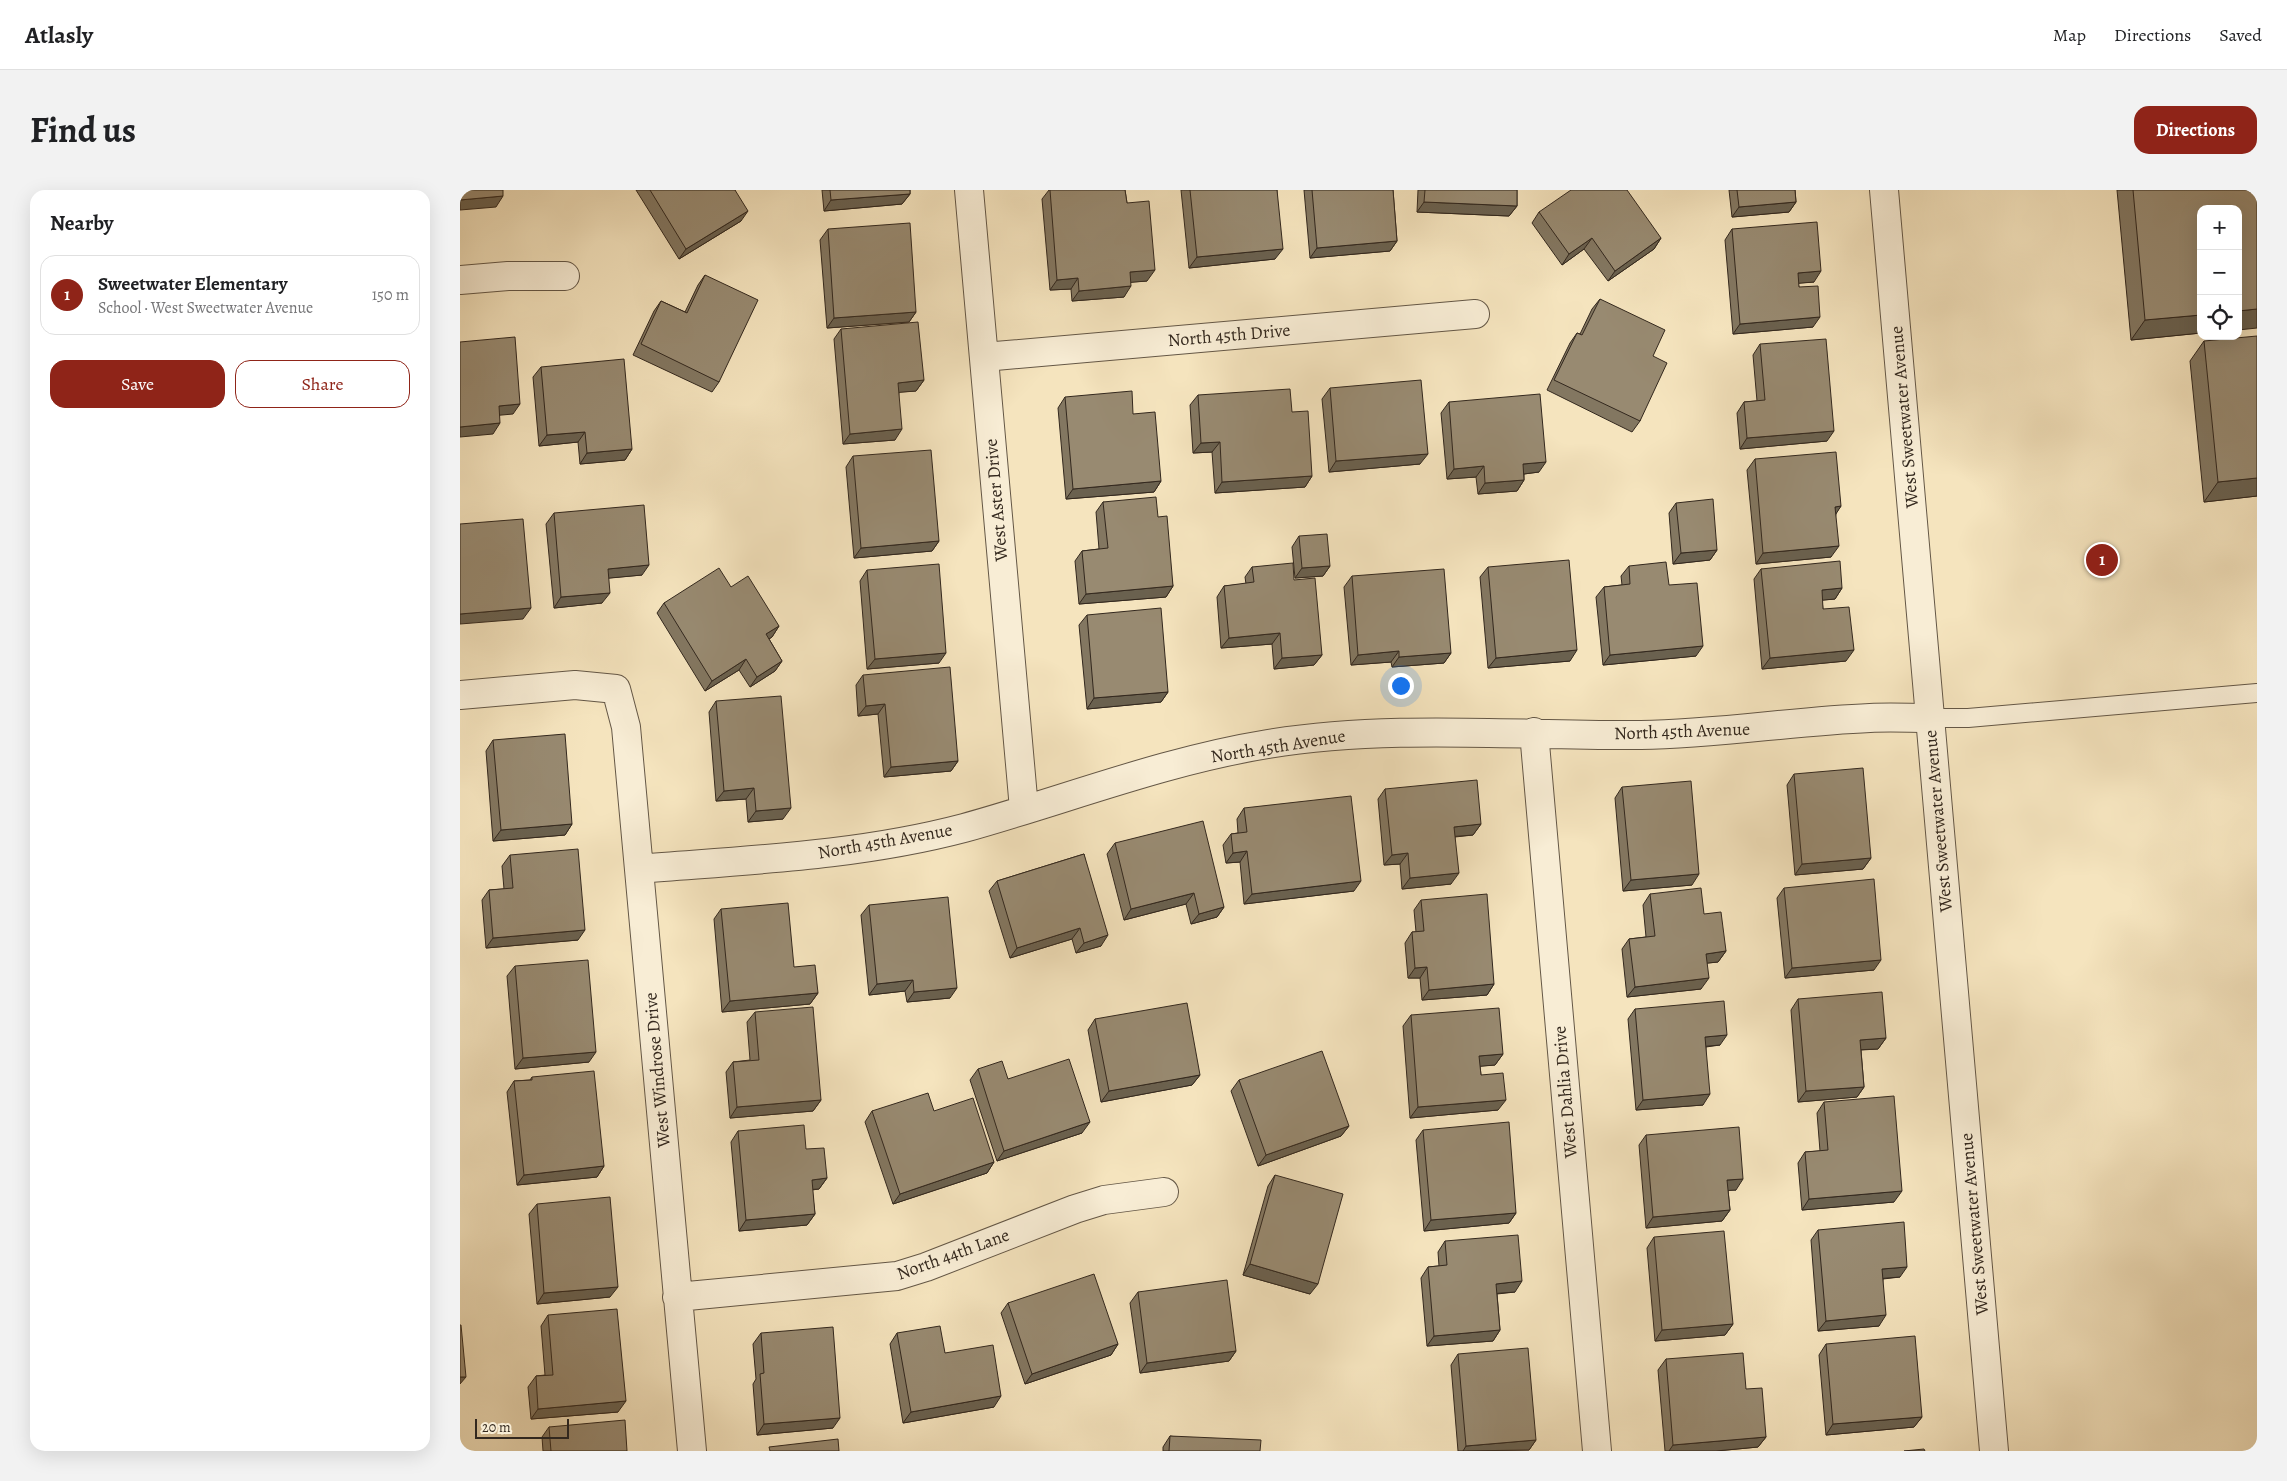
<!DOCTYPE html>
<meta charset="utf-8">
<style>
body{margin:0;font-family:Alegreya,serif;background:#f2f2f2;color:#202124}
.controls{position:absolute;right:15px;top:15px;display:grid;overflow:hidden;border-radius:10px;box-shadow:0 5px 20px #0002}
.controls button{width:45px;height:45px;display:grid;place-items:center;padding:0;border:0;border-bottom:1px solid #e0e0e0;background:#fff;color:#202124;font:25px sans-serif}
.scale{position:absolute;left:15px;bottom:12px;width:94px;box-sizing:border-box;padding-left:5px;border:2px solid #33281e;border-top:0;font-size:14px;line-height:18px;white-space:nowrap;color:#33281e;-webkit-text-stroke:4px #f8edd5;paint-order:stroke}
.you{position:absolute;left:940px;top:495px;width:18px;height:18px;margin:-12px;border:4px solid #fff;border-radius:50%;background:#1a73e8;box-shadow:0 0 0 8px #1a73e833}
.badge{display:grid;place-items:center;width:32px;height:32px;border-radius:50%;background:#8f2418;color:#fff;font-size:16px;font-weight:700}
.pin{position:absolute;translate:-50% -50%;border:2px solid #fff;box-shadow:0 1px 5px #0006}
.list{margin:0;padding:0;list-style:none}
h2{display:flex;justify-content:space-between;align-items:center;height:65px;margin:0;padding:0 20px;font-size:21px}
h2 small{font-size:16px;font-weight:400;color:#757577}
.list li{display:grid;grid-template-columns:32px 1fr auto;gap:15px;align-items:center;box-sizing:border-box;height:80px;margin:0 10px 10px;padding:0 10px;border:1px solid #e0e0e0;border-radius:15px}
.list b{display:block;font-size:19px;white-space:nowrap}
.list p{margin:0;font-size:16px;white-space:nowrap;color:#757577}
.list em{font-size:16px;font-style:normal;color:#757577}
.actions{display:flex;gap:10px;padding:15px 20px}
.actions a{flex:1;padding:11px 0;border:1px solid #8f2418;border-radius:15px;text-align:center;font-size:18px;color:#8f2418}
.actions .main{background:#8f2418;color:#fff}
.icon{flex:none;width:28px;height:28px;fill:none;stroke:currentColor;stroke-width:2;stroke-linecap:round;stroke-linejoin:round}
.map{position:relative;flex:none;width:1797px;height:1261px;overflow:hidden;border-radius:15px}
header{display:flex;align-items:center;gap:30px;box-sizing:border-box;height:70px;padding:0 25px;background:#fff;border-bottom:1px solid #e0e0e0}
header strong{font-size:24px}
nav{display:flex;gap:28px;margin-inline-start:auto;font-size:18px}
.intro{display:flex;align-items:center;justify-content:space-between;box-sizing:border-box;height:120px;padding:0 30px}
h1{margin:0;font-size:35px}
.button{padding:12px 22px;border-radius:15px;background:#8f2418;color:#fff;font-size:18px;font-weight:700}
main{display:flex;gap:30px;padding:0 30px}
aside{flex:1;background:#fff;border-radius:15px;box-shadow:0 5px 20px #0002}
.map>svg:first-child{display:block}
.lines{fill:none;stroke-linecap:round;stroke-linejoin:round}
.service-casing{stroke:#645746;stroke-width:20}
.minor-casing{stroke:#645746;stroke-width:30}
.tertiary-casing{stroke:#645746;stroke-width:30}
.service{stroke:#f8edd5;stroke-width:18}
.minor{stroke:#f8edd5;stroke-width:28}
.tertiary{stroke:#f8edd5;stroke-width:28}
.wall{fill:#837761;stroke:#33281e}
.shaded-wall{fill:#6a614f;stroke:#33281e}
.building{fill:#988a71;stroke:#33281e}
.labels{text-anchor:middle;stroke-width:4;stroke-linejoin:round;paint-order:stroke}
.street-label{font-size:18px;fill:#33281e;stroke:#f8edd5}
</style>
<header>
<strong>Atlasly</strong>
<nav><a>Map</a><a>Directions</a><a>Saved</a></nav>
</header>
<div class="intro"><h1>Find us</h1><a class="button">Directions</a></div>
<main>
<aside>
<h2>Nearby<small></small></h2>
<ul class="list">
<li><span class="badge">1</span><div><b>Sweetwater Elementary</b><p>School · West Sweetwater Avenue</p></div><em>150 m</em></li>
</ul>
<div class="actions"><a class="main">Save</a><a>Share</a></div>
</aside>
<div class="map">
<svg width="1797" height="1261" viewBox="0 0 1797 1261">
<rect width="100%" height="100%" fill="#f5e4be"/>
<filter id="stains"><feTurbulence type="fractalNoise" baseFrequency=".004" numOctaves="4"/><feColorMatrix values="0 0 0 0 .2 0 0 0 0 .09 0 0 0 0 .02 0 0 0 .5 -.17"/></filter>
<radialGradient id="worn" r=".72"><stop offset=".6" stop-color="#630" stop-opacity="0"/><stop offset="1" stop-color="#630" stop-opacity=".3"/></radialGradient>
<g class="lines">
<defs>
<path id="service" d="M1469 528H1508L1797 503"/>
<path id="minor" d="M509 0 564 619
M0 90 48 86H105
M524 167 1015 124
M0 505 115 495 156 499 166 537 232 1261
M1074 542 1137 1261
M179 679C287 670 398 666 504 638 605 610 703 571 808 554 932 534 1056 546 1181 545 1258 544 1334 531 1410 528 1430 527 1450 528 1469 528
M217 1107 437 1086 466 1077 615 1019 644 1010 704 1002"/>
<path id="tertiary" d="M1424 0 1534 1261"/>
</defs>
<use href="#service" class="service-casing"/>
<use href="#minor" class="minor-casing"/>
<use href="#tertiary" class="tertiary-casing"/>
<use href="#service" class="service"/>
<use href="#minor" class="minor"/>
<use href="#tertiary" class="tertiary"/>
</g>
<path class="wall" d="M176 0H275L281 31 219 69Z
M362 0H450V4L442 14 364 21Z
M589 0H665L667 13 687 91 671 92 664 107 612 111 611 99 590 100 582 9Z
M721 0H817L815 69 729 78Z
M844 0H933L937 51 930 61 850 68Z
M958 0H1057V16L1049 26 957 22Z
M1269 0H1335L1336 12 1329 22 1272 27Z
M1657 0H1797L1741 19V143L1671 150Z
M1079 22 1201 48 1194 59 1148 91 1124 59 1102 75 1072 33Z
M368 39 456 122 449 132 367 138 360 50Z
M1272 39 1354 92 1338 93 1339 97 1353 137 1273 144 1265 50Z
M245 85 259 192 252 202 173 165 194 121 201 111 225 122 238 95Z
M1140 109 1193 166 1180 231 1172 242 1087 200 1110 153 1117 143 1120 144 1132 119Z
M381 139 464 190 456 201 439 202 435 250 383 254 374 149Z
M1744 151 1797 306 1744 312 1730 171Z
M1300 154 1367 251 1280 259 1277 223 1284 212 1297 211 1293 165Z
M81 177 172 259 165 270 120 274 118 252 79 256 73 187Z
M870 198 960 274 869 282 862 209Z
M738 205 852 286 845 297 755 303 752 262 733 263 730 215Z
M605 207 701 291 694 302 606 309 598 218Z
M989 212 1079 282 1064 284V290L1057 301 1018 304 1016 287 987 289 981 223Z
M393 266 479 351 472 361 394 368 386 277Z
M1295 269 1381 316 1376 323 1371 367 1296 374 1287 280Z
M643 312 698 327 713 396 706 407 619 414 615 371 622 361 639 359 636 322Z
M1216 313 1257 360 1250 370 1213 374 1209 323Z
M94 323 182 385 148 388 142 413 94 418 86 334Z
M839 346 870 376 863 386 835 388 832 357Z
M1169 376 1236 466 1143 475 1136 407 1144 397 1162 395 1161 386Z
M792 377 834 390 862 465 854 475 814 479 812 454 761 458 757 407 764 396 786 394 785 387Z
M1028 377 1110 471 1028 478 1020 387Z
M1301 379 1382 398 1375 409 1362 410 1363 419 1386 471 1302 479 1294 389Z
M407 380 479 473 407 479 400 391Z
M892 386 991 463 984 473 932 477 931 472 891 475 884 397Z
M271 397 319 436 312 447 309 449 322 471 315 481 290 497 279 480 245 501 197 423 204 413Z
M627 425 708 502 701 512 627 519 619 435Z
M403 485 498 571 491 581 424 587 418 524 398 526 396 495Z
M256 511 323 629 288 632 286 609 256 611 249 522Z
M33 550 112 634 105 645 33 651 26 561Z
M1334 584 1411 668 1403 679 1335 685 1327 595Z
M1162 597 1232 695 1163 701 1155 608Z
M925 599 1021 634 1013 645 995 647 991 694 942 699 940 674 924 675 918 609Z
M784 618 894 701 784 714 780 672 766 673 763 655 771 644 778 643 777 629Z
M655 653 764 717 757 727 731 734 726 714 664 730 647 664Z
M624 664 641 756 616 763 612 749 550 768 529 701 537 691Z
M50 665 118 750 26 758 22 710 29 700 44 699 42 676Z
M1324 698 1414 780 1325 788 1317 708Z
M1190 704 1244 724 1266 761 1258 772 1247 773 1241 799 1167 807 1162 759 1169 749 1186 747 1183 715Z
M961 710 1034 794 1027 805 962 810 960 788H948L945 753 952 742H956L954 720Z
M409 715 490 808 447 812 445 801 409 805 401 725Z
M261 719 334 777 358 803 350 814 262 822 254 729Z
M55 776 129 872 55 879 47 786Z
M1338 809 1426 848 1418 859 1401 860 1404 897 1397 907 1338 912 1331 820Z
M1175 819 1260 855 1246 857 1243 915 1176 920 1168 829Z
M295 822 361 910 353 921 270 928 266 882 273 872 290 870 287 832Z
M951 825 1043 864 1035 875 1020 876 1021 885 1038 920 950 928 943 836Z
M635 829 740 885 732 895 641 912 628 840Z
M518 879 548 889 622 943 537 971 510 890Z
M72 887 144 976 137 987 57 995 47 902 54 891 70 890Z
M779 890 889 936 881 946 798 976 771 901Z
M1364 912 1434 1012 1342 1020 1338 973 1345 962 1360 961 1357 923Z
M412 921H474L534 972 527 983 433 1014 405 932Z
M963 940 1056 1023 1049 1033 964 1041 956 950Z
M278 941 346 959 367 988 359 999 352 1000 355 1024 347 1035 279 1041 271 952Z
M1186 945 1276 1000H1268L1270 1020 1262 1031 1186 1038 1179 955Z
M815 985 850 1104 783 1085 808 996Z
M77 1014 150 1107 77 1114 69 1024Z
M1358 1040 1440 1087 1423 1089 1419 1136 1358 1141 1351 1050Z
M1194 1047 1273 1134 1265 1145 1195 1151 1187 1058Z
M985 1051 1055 1102 1037 1104 1040 1140 1033 1151 967 1156 961 1088 968 1077 979 1076 978 1062Z
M678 1102 776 1161 769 1171 680 1183 670 1113Z
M548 1113 658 1154 651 1165 565 1194 541 1123Z
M88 1125 158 1222 71 1229 68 1197 76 1186 85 1185 81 1136Z
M301 1143 373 1238 297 1245 293 1194 296 1189 293 1154Z
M437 1143 485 1163 534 1217 443 1233 430 1154Z
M1366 1154 1462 1227 1454 1237 1366 1245 1359 1165Z
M998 1164 1076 1250 1069 1260 998 1261 991 1175Z
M1206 1169 1286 1199 1306 1247 1298 1257 1256 1261H1205L1198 1180Z
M89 1237 167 1261H83L82 1247Z
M710 1246 800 1261H703V1257Z"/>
<path class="shaded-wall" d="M450 4 442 14 364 21 371 10Z
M43 6 36 17 0 20V10Z
M964 12 1057 16 1049 26 957 22Z
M1336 12 1329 22 1272 27 1279 17Z
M288 21 281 31 219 69 226 59Z
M1132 48 1124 59 1102 75 1109 64Z
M1201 48 1194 59 1148 91 1155 81Z
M937 51 930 61 850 68 857 58Z
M823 59 815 69 729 78 737 67Z
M695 80 687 91 663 93 670 82Z
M1361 81 1354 92 1330 94 1338 83Z
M618 88 611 99 590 100 597 90Z
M671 96 664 107 612 111 619 101Z
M1797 119V138L1778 140V121Z
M456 122 449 132 367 138 374 128Z
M1741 125V143L1671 150 1685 130Z
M1360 127 1353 137 1273 144 1280 134Z
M464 190 456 201 431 203 438 193Z
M60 214 53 224 31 226 39 216Z
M40 233 33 244 0 247V237Z
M442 239 435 250 383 254 390 244Z
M1374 241 1367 251 1280 259 1287 248Z
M125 242 118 252 79 256 87 245Z
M760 252 752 262 733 263 741 253Z
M172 259 165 270 120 274 127 263Z
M968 264 960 274 869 282 876 271Z
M1086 272 1079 282 1056 285 1063 274Z
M1024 276 1016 287 987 289 994 279Z
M852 286 845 297 755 303 762 292Z
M1797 288V306L1744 312 1758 292Z
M1064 290 1057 301 1018 304 1025 293Z
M701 291 694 302 606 309 613 299Z
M1381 316 1374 327 1375 317Z
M479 351 472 361 394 368 401 358Z
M1379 356 1371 367 1296 374 1303 363Z
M1257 360 1250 370 1213 374 1221 363Z
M189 375 182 385 140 389 148 379Z
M870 376 863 386 835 388 842 378Z
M713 396 706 407 619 414 626 404Z
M1382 398 1375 409 1354 411 1362 400Z
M150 403 142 413 94 418 101 407Z
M71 418 63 429 0 434V424Z
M319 436 312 447 299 455 306 444Z
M820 443 812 454 761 458 769 448Z
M1243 456 1236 466 1143 475 1150 465Z
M1117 460 1110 471 1028 478 1036 468Z
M1394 460 1386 471 1302 479 1310 468Z
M939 461 931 472 891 475 898 465Z
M486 463 479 473 407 479 415 469Z
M991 463 984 473 932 477 939 467Z
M862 465 854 475 814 479 822 468Z
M286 469 279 480 245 501 252 491Z
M322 471 315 481 290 497 297 487Z
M708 502 701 512 627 519 634 508Z
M425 514 418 524 398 526 406 516Z
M498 571 491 581 424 587 431 577Z
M294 598 286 609 256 611 264 601Z
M331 618 323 629 288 632 296 621Z
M112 634 105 645 33 651 41 640Z
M1021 634 1013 645 987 647 994 637Z
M787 661 780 672 766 673 773 663Z
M948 663 940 674 924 675 932 665Z
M1411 668 1403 679 1335 685 1342 674Z
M999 683 991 694 942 699 950 688Z
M1239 684 1232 695 1163 701 1171 690Z
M901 691 894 701 784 714 792 704Z
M734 703 726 714 664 730 671 719Z
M764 717 757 727 731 734 739 724Z
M620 738 612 749 550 768 557 758Z
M125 740 118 750 26 758 33 748Z
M648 745 641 756 616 763 624 753Z
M1266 761 1258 772 1239 774 1246 764Z
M1421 770 1414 780 1325 788 1332 778Z
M967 777 960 788H948L955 778Z
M1249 788 1241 799 1167 807 1175 797Z
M453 790 445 801 409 805 417 794Z
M1034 794 1027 805 962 810 969 800Z
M497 798 490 808 447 812 454 802Z
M358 803 350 814 262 822 270 811Z
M1267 845 1260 855 1238 857 1245 847Z
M1426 848 1418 859 1393 860 1400 850Z
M136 862 129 872 55 879 63 868Z
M1043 864 1035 875 1012 877 1019 866Z
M740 885 732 895 641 912 649 901Z
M1404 897 1397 907 1338 912 1346 901Z
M1250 904 1243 915 1176 920 1183 910Z
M361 910 353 921 270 928 277 917Z
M1046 910 1038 920 950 928 958 917Z
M630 932 622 943 537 971 544 961Z
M889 936 881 946 798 976 806 965Z
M534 972 527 983 433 1014 440 1004Z
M144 976 137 987 57 995 64 985Z
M367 988 359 999 344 1000 352 990Z
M1283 989 1276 1000 1259 1001 1267 990Z
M1442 1001 1434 1012 1342 1020 1349 1009Z
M1270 1020 1262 1031 1186 1038 1193 1027Z
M1056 1023 1049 1033 964 1041 971 1030Z
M355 1024 347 1035 279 1041 286 1030Z
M790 1074 858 1094 850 1104 783 1085Z
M1447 1077 1440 1087 1415 1089 1422 1079Z
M1062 1091 1055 1102 1029 1104 1036 1094Z
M158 1097 150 1107 77 1114 84 1103Z
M1426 1125 1419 1136 1358 1141 1366 1131Z
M1273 1134 1265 1145 1195 1151 1202 1140Z
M1040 1140 1033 1151 967 1156 974 1146Z
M658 1154 651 1165 565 1194 572 1184Z
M776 1161 769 1171 680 1183 687 1173Z
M0 1187H6L0 1194Z
M541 1206 534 1217 443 1233 451 1222Z
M166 1211 158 1222 71 1229 78 1219Z
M1462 1227 1454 1237 1366 1245 1373 1234Z
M380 1228 373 1238 297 1245 304 1234Z
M1306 1247 1298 1257 1256 1261H1209L1213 1255Z
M1076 1250 1069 1260 1003 1261 1006 1256Z"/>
<path class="building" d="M0 0H43V6L0 10Z
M190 0H275L288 21 226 59Z
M370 0H450V4L371 10Z
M590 0H665L667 13 689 11 695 80 670 82 671 96 619 101 618 88 597 90Z
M730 0H817L823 59 737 67Z
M852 0H933L937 51 857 58Z
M965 0H1057V16L964 12Z
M1111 0H1167L1201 48 1155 81 1132 48 1109 64 1079 22Z
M1277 0H1335L1336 12 1279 17Z
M1673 0H1797V119L1778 121V19H1741V125L1685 130Z
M1357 32 1361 81 1338 83 1339 97 1358 96 1360 127 1280 134 1272 39Z
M450 33 456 122 374 128 368 39Z
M245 85 298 110 259 192 181 154 201 111 227 123Z
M1140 109 1205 140 1193 166 1207 173 1180 231 1094 190 1117 143 1122 145Z
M458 132 464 190 438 193 442 239 390 244 381 139Z
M1797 146V288L1758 292 1744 151Z
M55 147 60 214 39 216 40 233 0 237V152Z
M1366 149 1374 241 1287 248 1284 212 1305 210 1300 154Z
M164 169 172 259 127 263 125 242 87 245 81 177Z
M961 190 968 264 876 271 870 198Z
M830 199 832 222 848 221 852 286 762 292 760 252 741 253 738 205Z
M672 201 673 224 695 222 701 291 613 299 605 207Z
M1080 204 1086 272 1063 274 1064 290 1025 293 1024 276 994 279 989 212Z
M471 260 479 351 401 358 393 266Z
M1376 262 1381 316 1375 317 1379 356 1303 363 1295 269Z
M696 307 698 327 707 326 713 396 626 404 622 361 648 358 643 312Z
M1253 309 1257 360 1221 363 1216 313Z
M184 315 189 375 148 379 150 403 101 407 94 323Z
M63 329 71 418 0 424V334Z
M867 344 870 376 842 378 839 346Z
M1109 370 1117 460 1036 468 1028 377Z
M1380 371 1382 398 1362 400 1363 419 1389 417 1394 460 1310 468 1301 379Z
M1206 372 1209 395 1237 393 1243 456 1150 465 1144 397 1170 394 1169 376Z
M833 373 834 390 855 388 862 465 822 468 820 443 769 448 764 396 794 392 792 377Z
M479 374 486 463 415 469 407 380Z
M259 378 271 397 288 386 319 436 306 444 322 471 297 487 286 469 252 491 204 413Z
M984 379 991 463 939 467V461L898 465 892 386Z
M701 418 708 502 634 508 627 425Z
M490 477 498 571 431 577 425 514 406 516 403 485Z
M321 506 331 618 296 621 294 598 264 601 256 511Z
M105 544 112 634 41 640 33 550Z
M1403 578 1411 668 1342 674 1334 584Z
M1017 590 1021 634 994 637 999 683 950 688 948 663 932 665 925 599Z
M1231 591 1239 684 1171 690 1162 597Z
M891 606 901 691 792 704 787 661 773 663 771 644 787 642 784 618Z
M743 631 764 717 739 724 734 703 671 719 655 653Z
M118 659 125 740 33 748 29 700 53 698 50 665Z
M624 664 648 745 624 753 620 738 557 758 537 691Z
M1414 689 1421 770 1332 778 1324 698Z
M1241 698 1244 724 1261 722 1266 761 1246 764 1249 788 1175 797 1169 749 1195 746 1190 704Z
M1027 704 1034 794 969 800 967 777 955 778 952 742 964 741 961 710Z
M488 707 497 798 454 802 453 790 417 794 409 715Z
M328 713 334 777 355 775 358 803 270 811 261 719Z
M128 770 136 862 63 868 55 776Z
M1422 802 1426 848 1400 850 1404 897 1346 901 1338 809Z
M1264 811 1267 845 1245 847 1250 904 1183 910 1175 819Z
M727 813 740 885 649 901 635 829Z
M353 817 361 910 277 917 273 872 299 870 295 822Z
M1039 818 1043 864 1019 866 1021 885 1043 883 1046 910 958 917 951 825Z
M862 861 889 936 806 965 779 890Z
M609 869 630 932 544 961 518 879 542 871 548 889Z
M134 881 144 976 64 985 54 891 72 890V887Z
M468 903 474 921 513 908 534 972 440 1004 412 921Z
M1434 906 1442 1001 1349 1009 1345 962 1368 960 1364 912Z
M1049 932 1056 1023 971 1030 963 940Z
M344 935 346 959 364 958 367 988 352 990 355 1024 286 1030 278 941Z
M1279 937 1283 989 1267 990 1270 1020 1193 1027 1186 945Z
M815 985 883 1004 858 1094 790 1074Z
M150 1007 158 1097 84 1103 77 1014Z
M1444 1032 1447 1077 1422 1079 1426 1125 1366 1131 1358 1040Z
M1264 1041 1273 1134 1202 1140 1194 1047Z
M1058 1045 1062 1091 1036 1094 1040 1140 974 1146 968 1077 987 1075 985 1051Z
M634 1084 658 1154 572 1184 548 1113Z
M767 1090 776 1161 687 1173 678 1102Z
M157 1119 166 1211 78 1219 76 1186 93 1185 88 1125Z
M0 1135H1L6 1187H0Z
M480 1136 485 1163 533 1155 541 1206 451 1222 437 1143Z
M373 1137 380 1228 304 1234 300 1184 304 1183 301 1143Z
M1455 1146 1462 1227 1373 1234 1366 1154Z
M1068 1158 1076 1250 1006 1256 998 1164Z
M1283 1163 1286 1199 1302 1198 1306 1247 1213 1255 1206 1169Z
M165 1230 167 1261H91L89 1237Z
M710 1246 801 1250 800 1261H709Z
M378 1249 379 1261H310L309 1257Z
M1464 1259 1465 1261H1444Z"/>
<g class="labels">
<g class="street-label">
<text transform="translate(769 145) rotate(-5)" y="6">North 45th Drive</text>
<text transform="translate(1444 227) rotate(-95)" y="6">West Sweetwater Avenue</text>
<text transform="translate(536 310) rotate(-95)" y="6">West Aster Drive</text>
<text transform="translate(1222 541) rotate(-2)" y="6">North 45th Avenue</text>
<text transform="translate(818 556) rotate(-9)" y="6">North 45th Avenue</text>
<text transform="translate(1478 631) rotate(-95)" y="6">West Sweetwater Avenue</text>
<text transform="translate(425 651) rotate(-10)" y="6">North 45th Avenue</text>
<text transform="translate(197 880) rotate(-95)" y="6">West Windrose Drive</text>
<text transform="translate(1105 902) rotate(-95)" y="6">West Dahlia Drive</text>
<text transform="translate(1514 1034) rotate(-95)" y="6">West Sweetwater Avenue</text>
<text transform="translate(493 1064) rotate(-20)" y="6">North 44th Lane</text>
</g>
</g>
<rect width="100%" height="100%" filter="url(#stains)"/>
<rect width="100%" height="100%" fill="url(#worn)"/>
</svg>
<div class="controls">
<button>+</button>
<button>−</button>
<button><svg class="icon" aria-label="locate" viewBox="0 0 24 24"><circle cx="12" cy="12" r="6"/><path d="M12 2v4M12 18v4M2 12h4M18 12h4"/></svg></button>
</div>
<div class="scale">20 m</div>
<div class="you"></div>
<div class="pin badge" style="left:1642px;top:370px">1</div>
</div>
</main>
